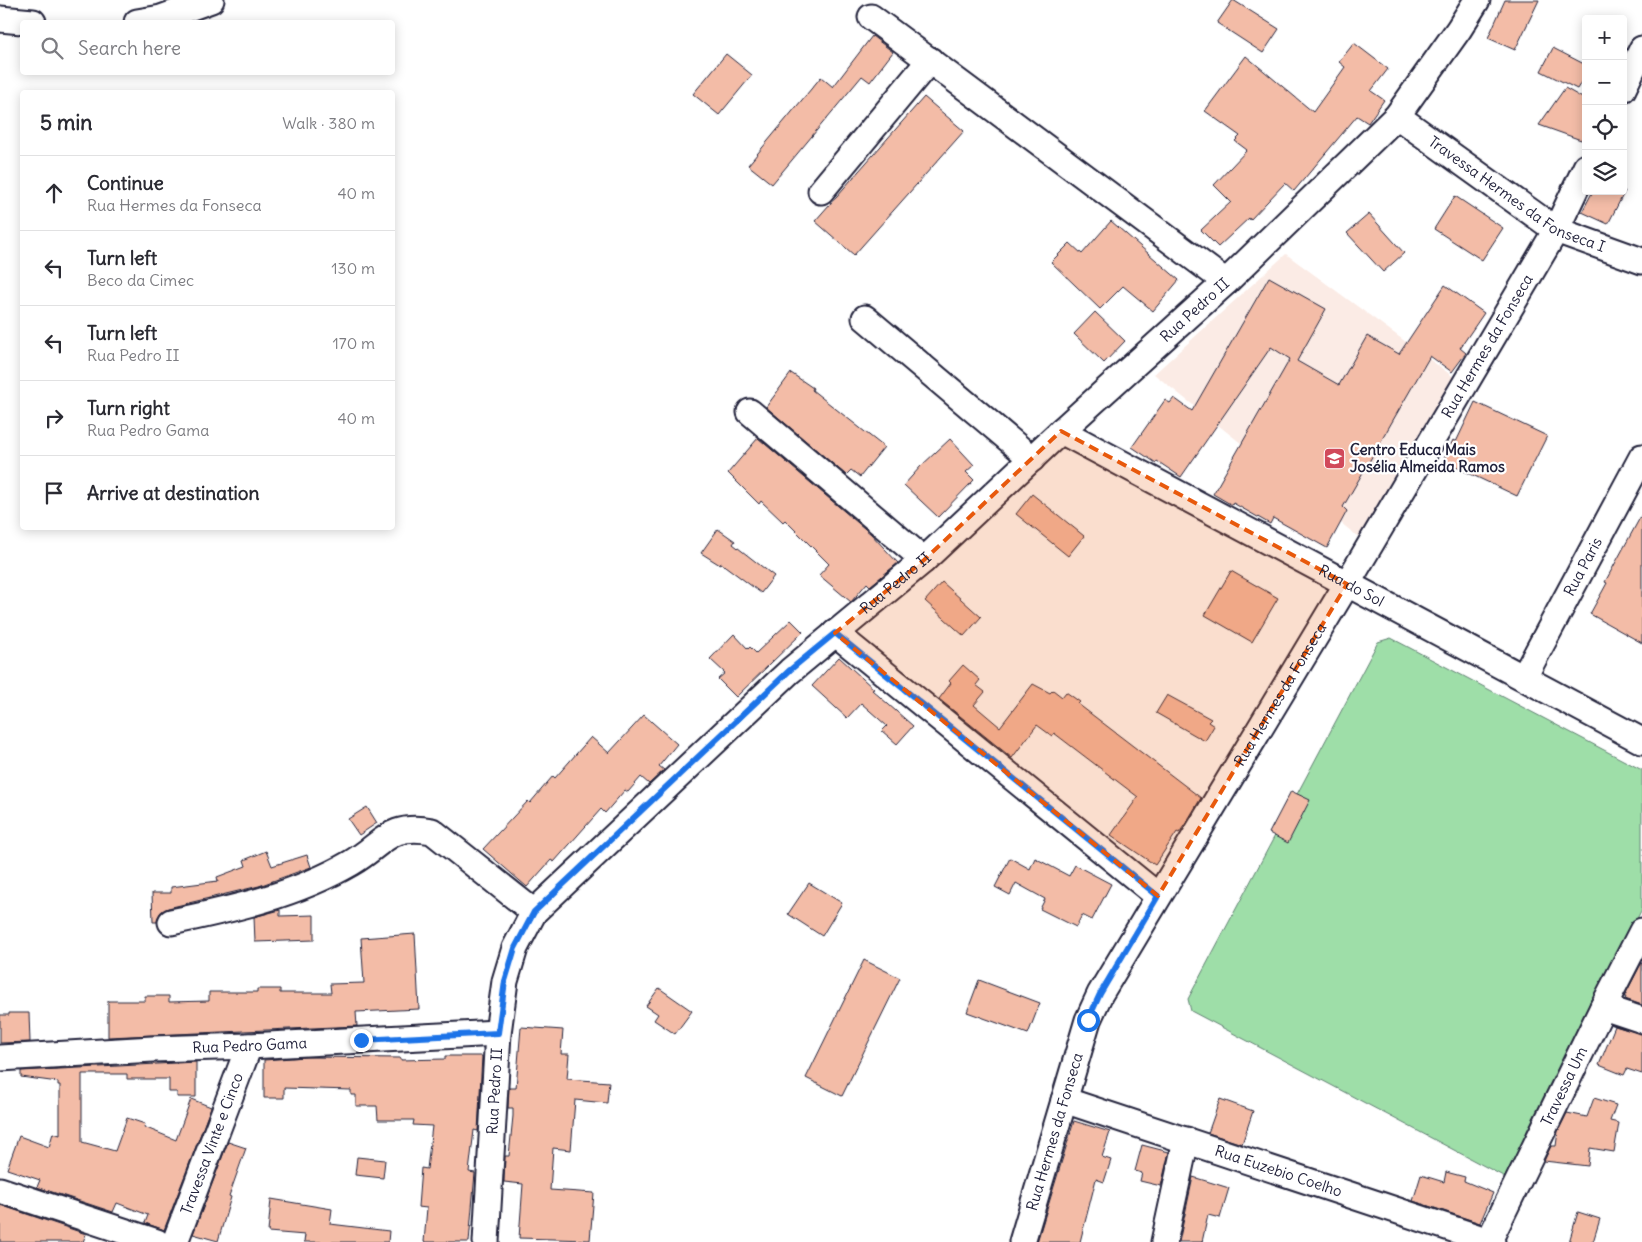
<!DOCTYPE html>
<meta charset="utf-8">
<style>
body{margin:0;font-family:Delius,sans-serif;background:#f7f7f7;color:#2b2b33}
.controls{position:absolute;right:15px;top:15px;display:grid;overflow:hidden;border-radius:5px;box-shadow:0 2px 12px #0003}
.controls button{width:45px;height:45px;display:grid;place-items:center;padding:0;border:0;border-bottom:1px solid #e1e1e2;background:#fff;color:#2b2b33;font:25px sans-serif}
.stop{position:absolute;width:15px;height:15px;margin:-11px;border:4px solid #1a73e8;border-radius:50%;background:#fff}
.stop.end{background:#1a73e8;border-color:#fff;box-shadow:0 1px 5px #0008}
.list{margin:0;padding:0;list-style:none}
h2{display:flex;justify-content:space-between;align-items:center;height:65px;margin:0;padding:0 20px;font-size:21px}
h2 small{font-size:16px;font-weight:400;color:#7c7c81}
.list li{display:grid;grid-template-columns:32px 1fr auto;gap:15px;align-items:center;box-sizing:border-box;height:75px;padding:0 20px;border-top:1px solid #e1e1e2}
.list b{display:block;font-size:19px;white-space:nowrap}
.list p{margin:0;font-size:16px;white-space:nowrap;color:#7c7c81}
.list em{font-size:16px;font-style:normal;color:#7c7c81}
.icon{flex:none;width:28px;height:28px;fill:none;stroke:currentColor;stroke-width:2;stroke-linecap:round;stroke-linejoin:round}
.map{position:relative;flex:none;width:1642px;height:1242px;overflow:hidden}
.search{position:absolute;background:#fff;box-shadow:0 2px 12px #0003;left:20px;top:20px;width:375px;height:55px;display:flex;align-items:center;gap:12px;box-sizing:border-box;padding:0 18px;border-radius:5px;color:#7c7c81;font-size:19px}
.panel{position:absolute;background:#fff;box-shadow:0 2px 12px #0003;left:20px;top:90px;width:375px;height:440px;border-radius:5px}
.map>svg:first-child{display:block}
.built{fill:#fbebe5}
.pitch{fill:#9edea8;stroke:#608072}
.building{fill:#f3bca7;stroke:#22223b}
.lines{fill:none;stroke-linecap:round;stroke-linejoin:round}
.minor-casing{stroke:#22223b;stroke-width:29}
.minor{stroke:#fff;stroke-width:25}
.route{stroke:#1a73e8;stroke-width:6}
.marked{fill:#e8590c;fill-opacity:0.2;stroke:#e8590c;stroke-width:4;stroke-dasharray:10 6;stroke-linejoin:round}
.labels{text-anchor:middle;stroke-width:4.5;stroke-linejoin:round;paint-order:stroke}
.street-label{font-size:15px;fill:#22223b;stroke:#fff}
.poi-label{font-size:15px;font-weight:bold;fill:#22223b;stroke:#fff;text-anchor:start}
</style>
<div class="map">
<svg width="1642" height="1242" viewBox="0 0 1642 1242">
<rect width="100%" height="100%" fill="#fff"/>
<filter id="ink" filterUnits="userSpaceOnUse"><feTurbulence type="fractalNoise" baseFrequency=".02" numOctaves="2"/><feDisplacementMap in="SourceGraphic" scale="10" xChannelSelector="R" yChannelSelector="G"/><feConvolveMatrix kernelMatrix="1 2 1 2 8 2 1 2 1" color-interpolation-filters="sRGB"/></filter>
<g filter="url(#ink)">
<path class="built" d="M1286 254 1455 378 1361 539 1154 374Z"/>
<path class="pitch" d="M1391 638 1642 770V909L1505 1177 1191 1011 1188 999 1378 642Z"/>
<path class="building" d="M1233 0 1279 29 1263 53 1217 23Z
M1505 0H1539L1515 50 1488 38Z
M872 36 893 52 870 82 862 76 772 184 748 165 821 77 833 87Z
M1354 43 1388 69 1371 91 1384 100 1368 123 1357 116 1294 191 1285 183 1250 220 1249 218 1218 247 1201 230 1231 202 1214 185 1247 150 1235 141 1240 136 1205 111 1246 56 1313 112 1345 67 1339 62Z
M1553 48 1586 65V74L1577 89 1541 71Z
M726 54 752 75 719 115 693 94Z
M1565 88 1586 100V133L1581 140 1539 125Z
M924 97 964 131 854 255 815 221Z
M1593 191H1625L1608 224 1582 212Z
M1455 196 1503 228 1482 260 1434 229Z
M1369 214 1404 253 1383 272 1347 233Z
M1111 221 1179 280 1153 311 1123 286 1100 309 1051 262 1070 243 1082 254Z
M1269 277 1326 309 1297 361 1339 385 1367 336 1399 354 1445 285 1484 313 1460 348 1466 353 1452 372 1430 356 1343 507 1347 511 1327 548 1273 518 1270 524 1233 503 1232 505 1213 494 1290 359 1271 347 1181 477 1157 461 1156 463 1132 447 1165 400 1170 403 1174 398 1192 411Z
M1095 312 1125 341 1104 363 1074 334Z
M791 373 813 388 812 390 884 447 860 477 851 470 846 475 766 407Z
M1475 402 1547 436 1517 496 1443 461 1453 440 1456 442Z
M758 438 871 534 898 563 870 586 867 583 851 602 819 575 829 564 785 520 783 522 761 501 759 504 728 473Z
M950 439 974 465 966 472 974 480 938 517 904 485 921 466Z
M1032 494 1084 536 1068 556 1016 514Z
M1642 514V643L1590 614 1607 583 1605 582Z
M718 529 735 541 733 544 774 576 761 593 721 563 720 565 701 553Z
M1231 571 1278 598 1252 642 1205 615Z
M942 582 981 617 964 636 925 601Z
M791 620 803 632 736 697 718 679 725 673 710 659 734 634 748 649 750 647 756 653Z
M839 657 874 689 872 690 913 726 897 744 882 731 887 726 861 703 847 718 812 686Z
M963 665 980 680 976 685 985 692 974 705 1000 727 1033 684 1050 693 1053 690 1062 697 1066 692 1080 702 1078 704 1201 798 1186 823 1179 833 1177 832 1155 865 1111 835 1138 797 1054 733 1052 736 1037 725 1012 758 939 699 951 683 949 681Z
M1167 695 1211 719 1208 722 1214 726 1205 741 1156 713Z
M644 715 677 744 659 766 664 770 649 784 641 777 628 792 625 790 605 813 601 809 554 862 551 860 527 887 483 849 528 801 530 803 553 776 555 778 591 737 609 753Z
M1291 791 1310 800 1288 843 1269 833Z
M367 807 377 823 359 835 348 819Z
M266 851 272 866 307 855 311 867 259 886 168 908 161 912 158 917 157 922H153L152 893H171V887L218 881 217 877 246 866 244 860Z
M1010 858 1030 869 1035 858 1069 876 1075 865 1111 884 1092 920 1082 915 1076 927 1040 909 1045 899 1016 883 1010 895 995 887Z
M809 883 842 903 822 936 788 914Z
M280 910V916L314 915V940L255 942 254 917Z
M415 934 419 1009 356 1012 357 1026 108 1037V1001H145V996H169V1002L209 1001V992H257V989H280V993H331L330 984 364 983 361 938Z
M864 960 900 978 842 1096 806 1078Z
M1642 962V1005L1625 999 1626 997H1624Z
M979 980 1040 1003 1028 1034 967 1012Z
M659 988 692 1011 675 1034 654 1020 658 1014 646 1006Z
M9 1013H29L30 1042 0 1043V1015H9Z
M1615 1026 1642 1034V1074L1627 1069 1624 1075 1599 1065Z
M521 1027 563 1030 561 1054H569L567 1079 609 1082 607 1103 575 1100 571 1150 553 1148 550 1190 594 1193 590 1240 519 1238 523 1184 504 1182 505 1156H509L513 1116V1108H508L509 1088H516Z
M445 1056H482L478 1131 474 1130 469 1172 475 1173 469 1242H424L427 1208 418 1207 421 1168 427 1169 432 1126 413 1125 414 1120H378L377 1106H356V1095H351V1090L284 1088V1098H264V1060L306 1057 401 1058V1060L445 1059Z
M196 1062V1097H177V1092H169V1079H127V1074H82V1142L115 1151 127 1118 145 1124 144 1127 176 1140 191 1099 211 1107 164 1230 145 1223 148 1215 117 1203 113 1212 37 1187 40 1180 7 1169 19 1136 49 1147 53 1133 60 1135V1085H58V1082L21 1077V1071Z
M1594 1098 1616 1105 1610 1121 1619 1123 1614 1152 1590 1148 1588 1166 1544 1161 1551 1146H1556L1558 1131 1567 1113 1587 1117Z
M1220 1099 1253 1111 1242 1144 1208 1133Z
M1074 1121 1110 1132 1102 1157 1111 1160 1104 1182 1096 1179 1080 1242H1037Z
M228 1142 246 1148 229 1196 231 1197 218 1241 193 1234Z
M1142 1145 1169 1152 1161 1186 1140 1181 1142 1173 1135 1171Z
M357 1157 385 1160 383 1178 355 1175Z
M1446 1172 1465 1177 1464 1181 1493 1193 1480 1223 1413 1201 1421 1175 1444 1182Z
M1193 1177 1229 1188 1220 1218 1208 1215 1202 1242H1179Z
M271 1199 332 1209 330 1224 389 1231 388 1242H304L305 1235 268 1232Z
M0 1205 86 1234 83 1242H0Z
M1578 1212 1600 1219 1593 1242H1569Z"/>
<g class="lines">
<defs>
<g id="minor">
<path d="M871 17 1226 282"/>
<path d="M0 19 33 22"/>
<path d="M137 22 161 18 211 0"/>
<path d="M1623 89 1642 49"/>
<path id="s1" d="M1397 116 1556 230 1642 261"/>
<path d="M821 191 930 60"/>
<path d="M865 318 1032 459"/>
<path d="M750 412 924 560"/>
<path id="s2" d="M1061 431 1642 741"/>
<path d="M835 633 1158 896"/>
<path id="s3" d="M1524 677 1642 457"/>
<path d="M171 922C233 909 296 895 351 863 384 844 388 823 432 831L534 912"/>
<path d="M1603 1007 1642 1020"/>
<path id="s4" d="M0 1058 153 1049 249 1046 498 1033"/>
<path id="s5" d="M1064 1100 1492 1242"/>
<path d="M0 1190 157 1242"/>
<path id="s6" d="M1489 1241 1603 1007 1642 931"/>
<path id="s7" d="M175 1242 249 1046"/>
<path id="s8" d="M486 1242 498 1033 505 981 515 948 534 912 790 671 924 560 1061 431 1226 282 1397 116 1459 29 1477 0"/>
<path id="s9" d="M1022 1242 1088 1020 1100 994 1347 584 1556 230 1586 167"/>
<path d="M1164 1242 1186 1140"/>
</g>
</defs>
<use href="#minor" class="minor-casing"/>
<use href="#minor" class="minor"/>
</g>
</g>
<g class="lines" filter="url(#ink)">
<path class="route" d="M361 1040 498 1033 505 981 515 948 534 912 790 670 835 633 1158 896 1100 994 1088 1020"/>
</g>
<path class="marked" d="M1061 431 1347 584 1158 896 835 633 924 560Z"/>
<defs>
<symbol id="school-square" viewBox="-11 -11 22 22"><rect x="-9" y="-9" width="18" height="18" rx="4" fill="#d1495b" stroke="#fff"/><path d="M0-5L7-2L0 1L-7-2ZM-4 1L0 2.5L4 1V4Q0 6-4 4Z" fill="#fff"/></symbol>
</defs>
<g fill-rule="evenodd">
<use href="#school-square" x="1322" y="446" width="25" height="25"/>
</g>
<g class="labels">
<g class="street-label">
<text dy="5" stroke="none"><textPath href="#s1" startOffset="144">Travessa Hermes da Fonseca I</textPath></text>
<text dy="5" stroke="none"><textPath href="#s8" startOffset="1231">Rua Pedro II</textPath></text>
<text dy="5" stroke="none"><textPath href="#s9" startOffset="1015">Rua Hermes da Fonseca</textPath></text>
<text dy="5" stroke="none"><textPath href="#s3" startOffset="125">Rua Paris</textPath></text>
<text dy="5" stroke="none"><textPath href="#s8" startOffset="826">Rua Pedro II</textPath></text>
<text dy="5" stroke="none"><textPath href="#s2" startOffset="329">Rua do Sol</textPath></text>
<text dy="5" stroke="none"><textPath href="#s9" startOffset="610">Rua Hermes da Fonseca</textPath></text>
<text dy="5" stroke="none"><textPath href="#s4" startOffset="250">Rua Pedro Gama</textPath></text>
<text dy="5" stroke="none"><textPath href="#s6" startOffset="172">Travessa Um</textPath></text>
<text dy="5" stroke="none"><textPath href="#s8" startOffset="151">Rua Pedro II</textPath></text>
<text dy="5" stroke="none"><textPath href="#s9" startOffset="115">Rua Hermes da Fonseca</textPath></text>
<text dy="5" stroke="none"><textPath href="#s7" startOffset="105">Travessa Vinte e Cinco</textPath></text>
<text dy="5" stroke="none"><textPath href="#s5" startOffset="226">Rua Euzebio Coelho</textPath></text>
</g>
<g class="poi-label">
<text x="1350" y="455">Centro Educa Mais<tspan x="1350" dy="17">Josélia Almeida Ramos</tspan></text>
</g>
</g>
</svg>
<div class="controls">
<button>+</button>
<button>−</button>
<button><svg class="icon" aria-label="locate" viewBox="0 0 24 24"><circle cx="12" cy="12" r="6"/><path d="M12 2v4M12 18v4M2 12h4M18 12h4"/></svg></button>
<button><svg class="icon" aria-label="layers" viewBox="0 0 24 24"><path d="M12 4l9 5-9 5-9-5zM3 14l9 5 9-5"/></svg></button>
</div>
<div class="stop" style="left:1088px;top:1020px"></div>
<div class="stop end" style="left:361px;top:1040px"></div>
<div class="search"><svg class="icon" aria-label="search" viewBox="0 0 24 24"><circle cx="10" cy="10" r="6"/><path d="M15 15l6 6"/></svg>Search here</div>
<section class="panel">
<h2>5 min<small>Walk · 380 m</small></h2>
<ul class="list">
<li><svg class="icon" aria-label="ahead" viewBox="0 0 24 24"><path d="M12 20V5M6 11l6-6 6 6"/></svg><div><b>Continue</b><p>Rua Hermes da Fonseca</p></div><em>40 m</em></li>
<li><svg class="icon" aria-label="left" viewBox="0 0 24 24"><path d="M17 20v-9H6M10 6l-5 5 5 5"/></svg><div><b>Turn left</b><p>Beco da Cimec</p></div><em>130 m</em></li>
<li><svg class="icon" aria-label="left" viewBox="0 0 24 24"><path d="M17 20v-9H6M10 6l-5 5 5 5"/></svg><div><b>Turn left</b><p>Rua Pedro II</p></div><em>170 m</em></li>
<li><svg class="icon" aria-label="right" viewBox="0 0 24 24"><path d="M7 20v-9h11M14 6l5 5-5 5"/></svg><div><b>Turn right</b><p>Rua Pedro Gama</p></div><em>40 m</em></li>
<li><svg class="icon" aria-label="arrive" viewBox="0 0 24 24"><path d="M6 21V4h12l-3 4 3 4H6"/></svg><div><b>Arrive at destination</b></div></li>
</ul>
</section>
</div>
